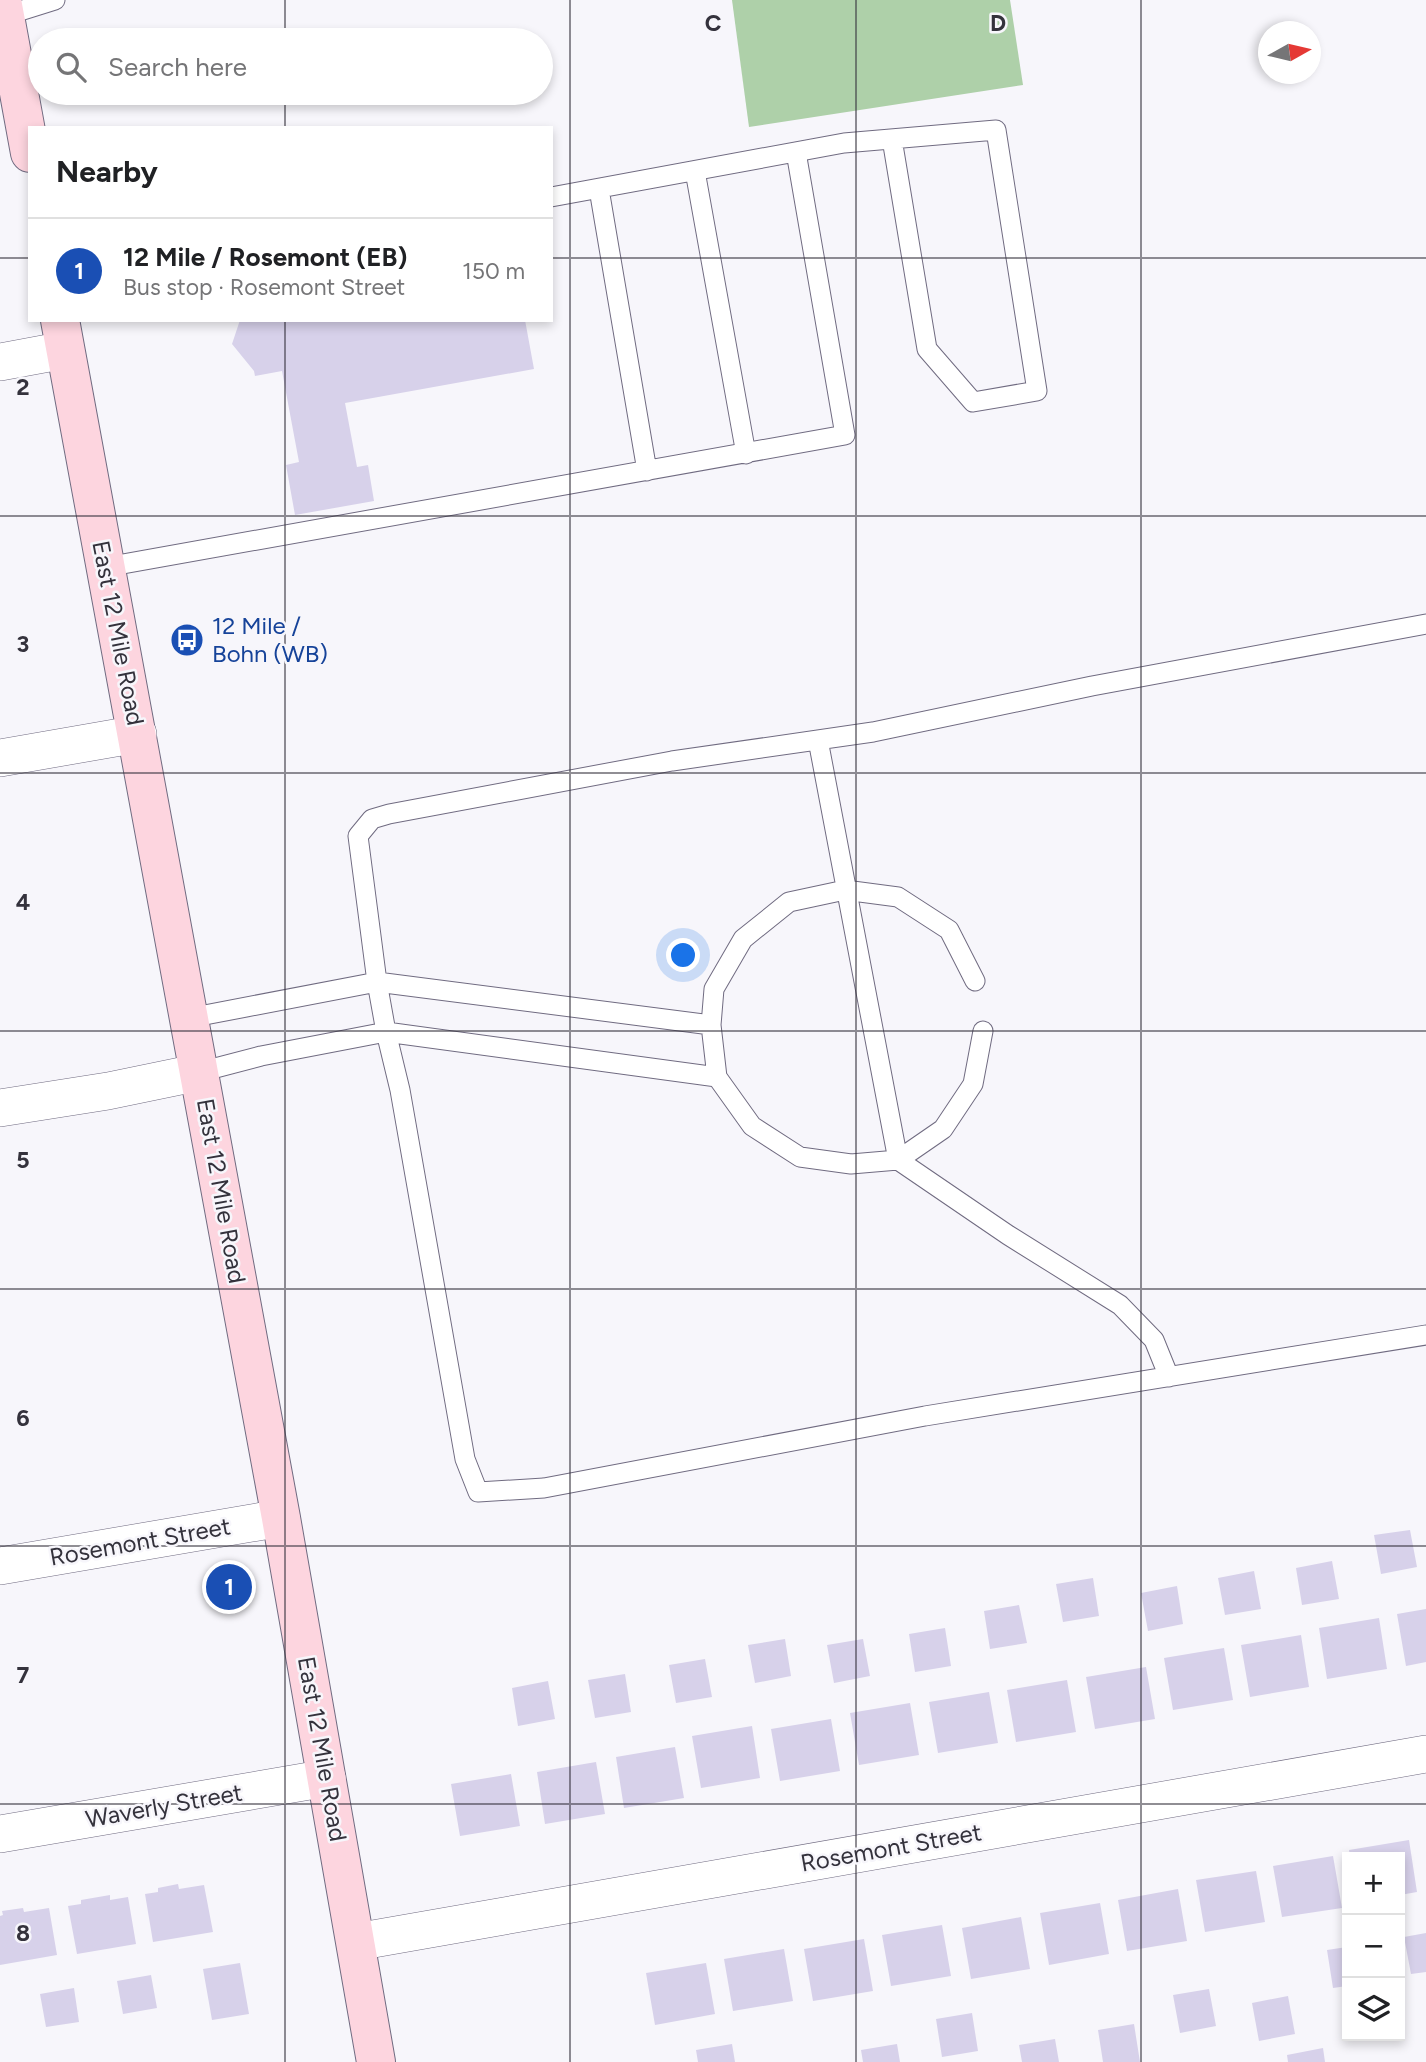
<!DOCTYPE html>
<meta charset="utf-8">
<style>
body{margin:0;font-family:Figtree,sans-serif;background:#f2f2f2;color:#202124}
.controls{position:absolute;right:21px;bottom:21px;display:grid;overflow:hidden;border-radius:0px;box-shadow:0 4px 10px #0003}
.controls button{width:63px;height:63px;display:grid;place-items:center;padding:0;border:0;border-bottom:2px solid #e0e0e0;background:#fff;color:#202124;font:35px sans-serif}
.compass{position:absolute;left:1258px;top:21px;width:63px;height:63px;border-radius:50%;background:#fff;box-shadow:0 4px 10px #0003;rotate:82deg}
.you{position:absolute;left:684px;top:956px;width:24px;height:24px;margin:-18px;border:5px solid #fff;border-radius:50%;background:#1a73e8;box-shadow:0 0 0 10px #1a73e833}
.badge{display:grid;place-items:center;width:46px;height:46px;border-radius:50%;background:#3e857f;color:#fff;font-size:23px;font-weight:700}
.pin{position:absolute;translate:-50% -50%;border:4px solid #fff;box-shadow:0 2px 7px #0006}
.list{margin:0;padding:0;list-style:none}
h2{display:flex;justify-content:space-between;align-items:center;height:91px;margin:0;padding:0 28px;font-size:30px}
h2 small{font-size:23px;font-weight:400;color:#757577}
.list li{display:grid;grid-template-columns:46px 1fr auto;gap:21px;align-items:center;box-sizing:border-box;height:105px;padding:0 28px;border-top:2px solid #e0e0e0}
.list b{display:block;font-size:26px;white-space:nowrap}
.list p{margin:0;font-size:23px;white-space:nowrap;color:#757577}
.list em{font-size:23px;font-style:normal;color:#757577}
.icon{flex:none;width:38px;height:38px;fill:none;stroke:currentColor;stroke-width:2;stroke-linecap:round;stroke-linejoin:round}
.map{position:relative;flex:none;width:1426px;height:2062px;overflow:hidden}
.search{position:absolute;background:#fff;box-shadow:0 4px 10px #0003;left:28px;top:28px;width:525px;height:77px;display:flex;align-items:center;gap:18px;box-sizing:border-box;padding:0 24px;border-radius:38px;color:#757577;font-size:26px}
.panel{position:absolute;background:#fff;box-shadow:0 4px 10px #0003;left:28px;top:126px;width:525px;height:196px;border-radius:0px}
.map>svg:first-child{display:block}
.green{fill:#aed0a9}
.building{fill:#d7d1ea}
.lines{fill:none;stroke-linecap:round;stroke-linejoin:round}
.service-casing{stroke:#706b81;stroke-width:21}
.minor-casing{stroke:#706b81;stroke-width:38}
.secondary-casing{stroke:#706b81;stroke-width:40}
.service{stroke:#fff;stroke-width:19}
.minor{stroke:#fff;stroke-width:37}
.secondary{stroke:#fdd5df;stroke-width:38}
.grid{fill:none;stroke:#34323c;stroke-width:2;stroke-opacity:0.55}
.labels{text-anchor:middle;stroke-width:5;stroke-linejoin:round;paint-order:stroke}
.transit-label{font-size:24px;fill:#164399;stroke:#f7f6fb;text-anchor:start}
.street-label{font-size:24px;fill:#34323c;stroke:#f7f6fb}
.grid-label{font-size:23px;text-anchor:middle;font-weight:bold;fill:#34323c;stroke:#f7f6fb;stroke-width:5;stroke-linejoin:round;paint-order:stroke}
</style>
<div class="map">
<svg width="1426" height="2062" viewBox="0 0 1426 2062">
<rect width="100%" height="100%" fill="#f7f6fb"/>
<path class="green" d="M732 0H1010L1023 85 749 127Z"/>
<path class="building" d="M240 320H525L534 369 345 403 357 467 368 465 374 501 295 515 286 465 299 462 282 371 255 376 254 371 232 344Z
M1410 1530 1417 1567 1381 1574 1374 1535Z
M1332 1561 1339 1599 1302 1605 1296 1568Z
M1254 1571 1261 1609 1225 1615 1218 1578Z
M1093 1578 1099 1616 1063 1622 1056 1584Z
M1177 1586 1183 1624 1148 1631 1141 1593Z
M1019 1605 1027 1643 990 1649 984 1611Z
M1426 1609V1662L1406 1666 1397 1614Z
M1379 1618 1387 1669 1327 1679 1319 1628Z
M945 1628 951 1666 915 1672 909 1634Z
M1301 1635 1309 1687 1250 1697 1241 1645Z
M785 1639 791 1676 755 1683 748 1645Z
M863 1639 870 1676 834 1683 827 1645Z
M1224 1648 1233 1700 1173 1710 1164 1658Z
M705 1659 712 1697 676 1703 669 1665Z
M1146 1667 1155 1719 1095 1729 1086 1677Z
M625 1674 631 1712 595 1718 588 1680Z
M1067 1680 1076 1732 1016 1742 1007 1690Z
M548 1681 555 1719 518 1726 512 1688Z
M989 1692 998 1743 938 1753 929 1702Z
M910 1703 919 1755 859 1765 850 1713Z
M831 1719 840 1771 780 1781 771 1729Z
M752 1726 760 1778 701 1788 692 1736Z
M675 1747 684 1798 624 1808 616 1757Z
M596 1762 605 1814 545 1824 537 1772Z
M511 1774 520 1826 460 1836 451 1784Z
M1409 1840 1417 1892 1400 1895V1857H1350L1349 1850Z
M1333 1856 1342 1908 1282 1917 1273 1866Z
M1256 1871 1265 1922 1205 1932 1196 1880Z
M178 1884 179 1889 204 1885 213 1932 153 1942 145 1894 158 1892V1888Z
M1178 1889 1187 1941 1127 1951 1118 1900Z
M110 1895V1900L128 1897 136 1944 77 1954 68 1906 81 1904V1900Z
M1100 1903 1109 1954 1049 1965 1040 1913Z
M23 1908 24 1912 49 1908 57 1955 0 1965V1916L3 1915 2 1911Z
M1021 1917 1030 1969 971 1979 962 1928Z
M942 1925 951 1976 891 1986 882 1935Z
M1426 1933V1972L1411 1974 1404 1937Z
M864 1939 873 1991 813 2001 804 1949Z
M1347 1947V1986L1333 1988 1327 1950Z
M784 1949 793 2001 733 2011 724 1959Z
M240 1963 249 2014 212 2020 203 1969Z
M706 1963 715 2014 655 2025 646 1973Z
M151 1975 157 2008 123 2014 117 1981Z
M74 1988 79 2022 46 2027 40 1994Z
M1209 1989 1216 2026 1180 2033 1173 1995Z
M1288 1996 1295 2034 1259 2041 1252 2003Z
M972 2013 978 2051 942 2057 936 2019Z
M1134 2024 1140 2062H1103L1098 2030Z
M1055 2039 1059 2062H1022L1019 2045Z
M732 2044 735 2062H698L696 2050Z
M897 2044 900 2062H863L861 2050Z
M1323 2048 1325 2062H1288L1287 2055Z"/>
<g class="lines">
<defs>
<path id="service" d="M4 16 55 0
M695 171 746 454
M599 189 647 471
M551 197 844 143 996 130 1037 391 973 402 927 349 892 139
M106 567 845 435 796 152
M1426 624 1092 686 873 732 672 761 389 814 372 819 358 836 377 982 386 1032 400 1090 465 1459 478 1492 544 1488 925 1416 1426 1335
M818 740 898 1160 1008 1235 1120 1305 1154 1340 1169 1377
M975 981 949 930 898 897 845 890 789 902 743 939 714 989 711 1025 717 1077 752 1126 800 1157 851 1164 898 1160 943 1129 973 1084 983 1031
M189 1018 377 982 711 1025
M200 1072 261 1056 386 1032 717 1077"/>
<path id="minor" d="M0 362 65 350
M0 758 138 734
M0 1108 108 1091 200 1072
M0 1566 281 1518
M0 1834 327 1778
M356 1942 1426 1754"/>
<path id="secondary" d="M2 0 30 153
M60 320 281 1518 376 2062"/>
</defs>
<use href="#service" class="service-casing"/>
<use href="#minor" class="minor-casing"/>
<use href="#secondary" class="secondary-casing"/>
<use href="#service" class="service"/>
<use href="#minor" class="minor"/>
<use href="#secondary" class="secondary"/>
</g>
<path class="grid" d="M285 0V40M570 0V2062M856 0V2062M1141 0V2062M285 93V128M0 258H30M551 258H1426M285 320V2062M0 516H1426M0 773H1426M0 1031H1426M0 1289H1426M0 1546H1426M0 1804H1426"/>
<defs>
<symbol id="bus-disc" viewBox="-11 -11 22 22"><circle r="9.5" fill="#1a4fb4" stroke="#f7f6fb"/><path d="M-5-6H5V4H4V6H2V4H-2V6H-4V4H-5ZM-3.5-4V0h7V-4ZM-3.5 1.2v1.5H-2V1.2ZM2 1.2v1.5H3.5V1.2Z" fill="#fff"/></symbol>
</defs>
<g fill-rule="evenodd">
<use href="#bus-disc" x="168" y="621" width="38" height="38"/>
</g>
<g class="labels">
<g class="transit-label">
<text x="212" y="634">12 Mile /<tspan x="212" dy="28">Bohn (WB)</tspan></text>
</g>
<g class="street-label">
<text transform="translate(118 633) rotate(79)" y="8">East 12 Mile Road</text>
<text transform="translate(221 1191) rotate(80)" y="8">East 12 Mile Road</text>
<text transform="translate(140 1542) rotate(-10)" y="8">Rosemont Street</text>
<text transform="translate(322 1749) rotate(80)" y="8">East 12 Mile Road</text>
<text transform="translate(164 1806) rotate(-10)" y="8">Waverly Street</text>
<text transform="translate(891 1848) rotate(-10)" y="8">Rosemont Street</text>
</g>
</g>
<g class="grid-label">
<text x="713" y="31">C</text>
<text x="998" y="31">D</text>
<text x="23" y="395">2</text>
<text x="23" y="652">3</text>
<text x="23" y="910">4</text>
<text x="23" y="1168">5</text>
<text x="23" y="1426">6</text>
<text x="23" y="1683">7</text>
<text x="23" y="1941">8</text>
</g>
</svg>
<div class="controls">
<button>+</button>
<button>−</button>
<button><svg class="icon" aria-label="layers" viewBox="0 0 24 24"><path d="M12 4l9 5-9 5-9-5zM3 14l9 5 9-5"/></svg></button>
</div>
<svg class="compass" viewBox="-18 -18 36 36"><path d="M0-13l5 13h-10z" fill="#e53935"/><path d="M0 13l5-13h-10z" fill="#757577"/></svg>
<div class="you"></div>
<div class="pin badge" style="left:229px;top:1587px;background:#1a4fb4">1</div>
<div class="search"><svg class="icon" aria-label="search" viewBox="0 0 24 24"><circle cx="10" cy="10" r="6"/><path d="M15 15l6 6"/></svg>Search here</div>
<section class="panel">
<h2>Nearby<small></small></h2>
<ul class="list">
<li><span class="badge" style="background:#1a4fb4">1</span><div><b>12 Mile / Rosemont (EB)</b><p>Bus stop · Rosemont Street</p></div><em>150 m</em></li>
</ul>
</section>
</div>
